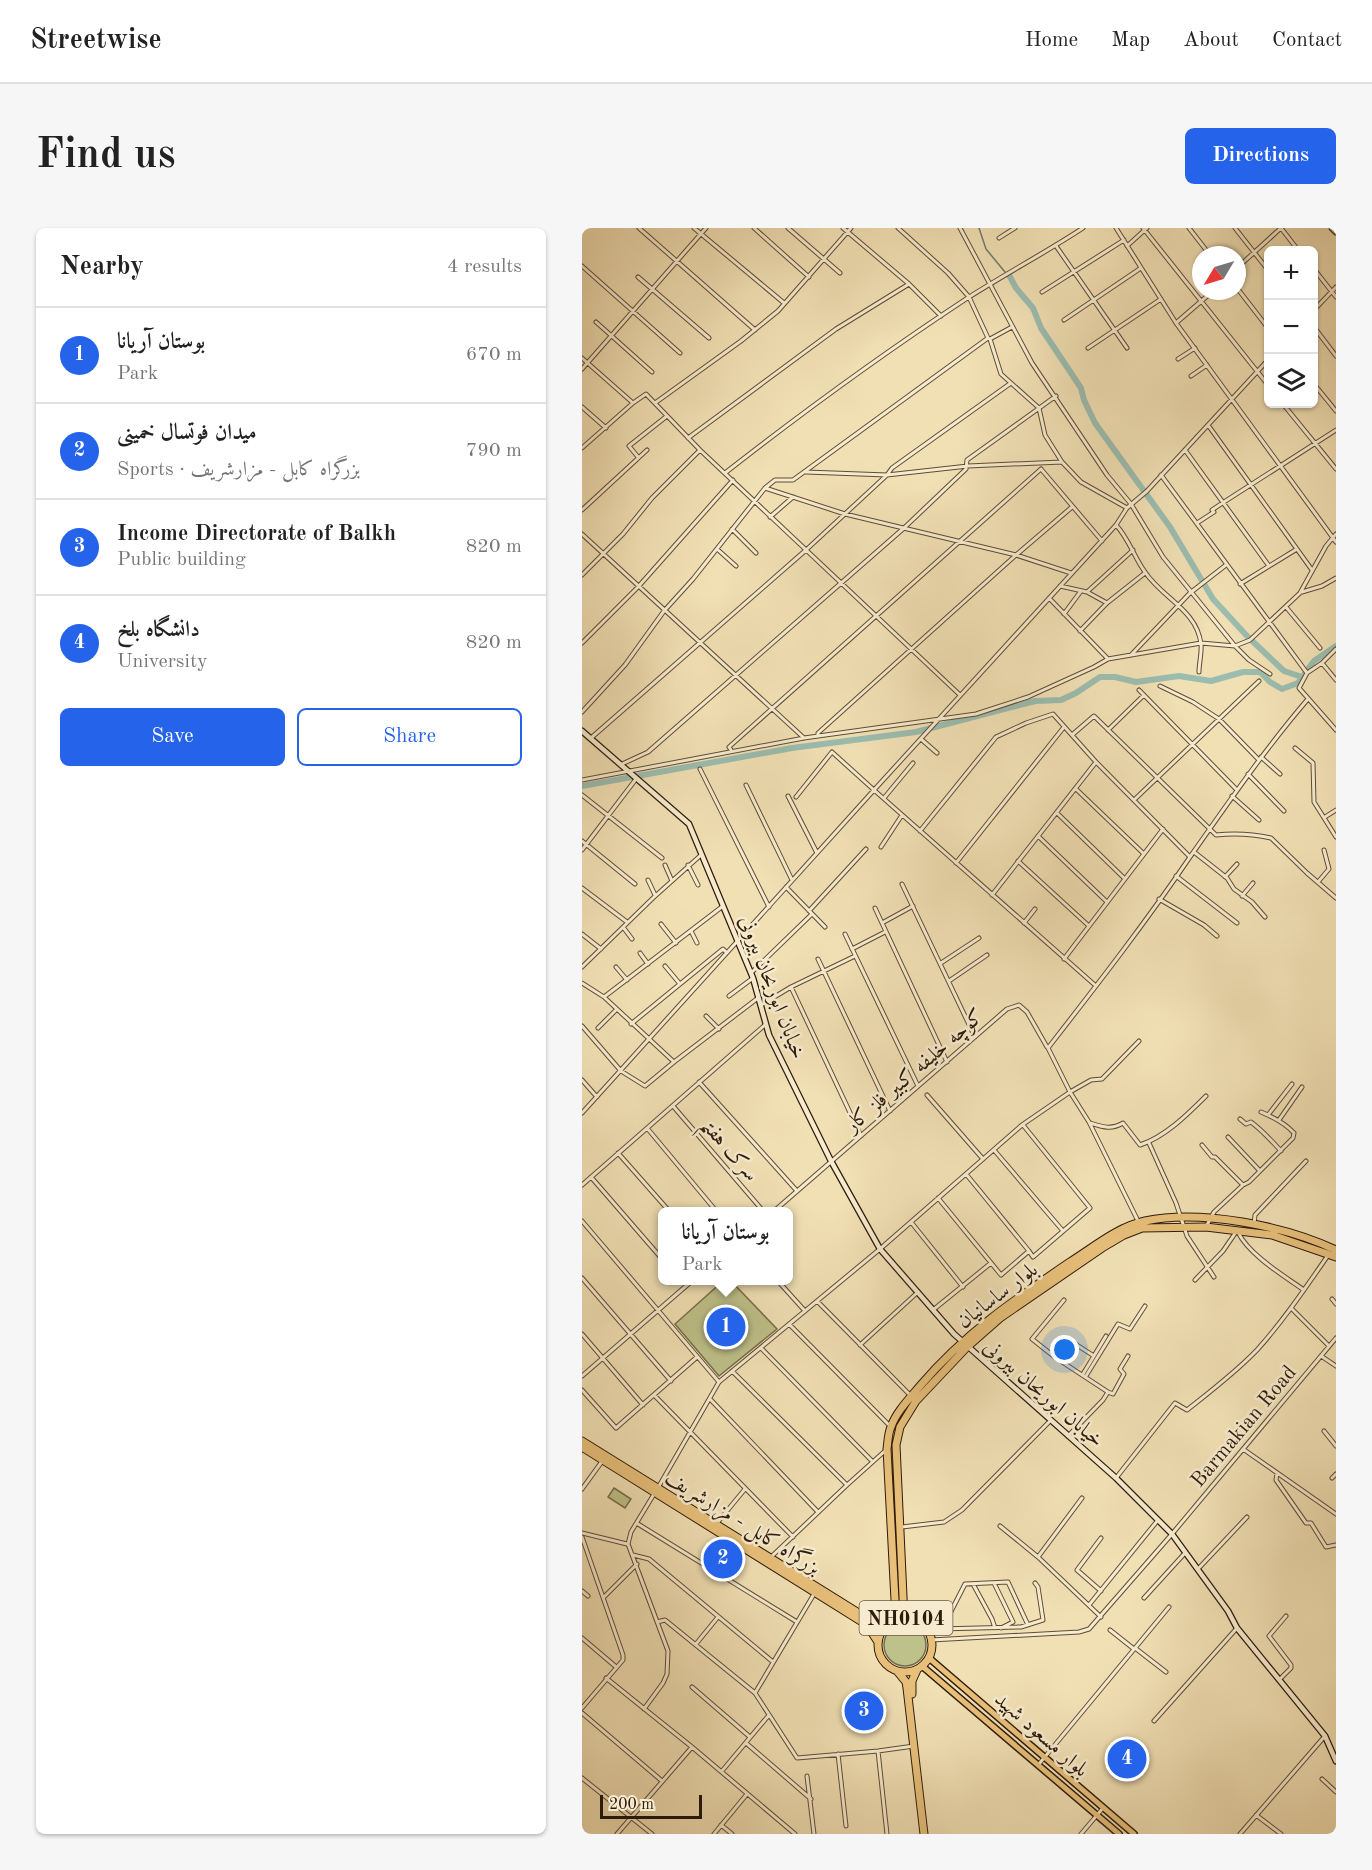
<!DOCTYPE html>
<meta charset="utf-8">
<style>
body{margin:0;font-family:"Old Standard TT",Amiri,serif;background:#f6f6f6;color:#222}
.controls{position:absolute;right:18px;top:18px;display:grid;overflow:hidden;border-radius:9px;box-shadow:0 2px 4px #0004}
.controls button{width:54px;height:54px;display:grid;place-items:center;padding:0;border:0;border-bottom:2px solid #e0e0e0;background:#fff;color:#222;font:30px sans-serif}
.compass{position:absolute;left:610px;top:18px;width:54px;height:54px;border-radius:50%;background:#fff;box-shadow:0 2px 4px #0004;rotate:232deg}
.scale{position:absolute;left:18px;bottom:15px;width:102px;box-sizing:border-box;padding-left:6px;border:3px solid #2e1b0b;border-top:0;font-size:16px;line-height:21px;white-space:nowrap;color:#2e1b0b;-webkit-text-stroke:4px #f6ebce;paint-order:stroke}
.you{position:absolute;left:483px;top:1122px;width:21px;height:21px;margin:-15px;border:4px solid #fff;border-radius:50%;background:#1a73e8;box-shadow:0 0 0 9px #1a73e833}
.badge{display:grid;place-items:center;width:39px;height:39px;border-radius:50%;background:#2563eb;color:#fff;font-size:20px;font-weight:700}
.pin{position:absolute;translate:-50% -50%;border:3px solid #fff;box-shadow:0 2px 6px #0006}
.popup{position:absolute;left:76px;top:979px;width:135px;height:78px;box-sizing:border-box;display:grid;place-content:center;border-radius:9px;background:#fff;filter:drop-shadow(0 2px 4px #0005);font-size:20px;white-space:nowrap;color:#767676}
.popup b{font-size:22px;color:#222}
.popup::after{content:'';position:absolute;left:50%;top:100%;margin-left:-12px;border:12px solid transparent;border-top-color:#fff}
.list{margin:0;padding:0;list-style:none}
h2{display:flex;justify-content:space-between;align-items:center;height:78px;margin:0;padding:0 24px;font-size:26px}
h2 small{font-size:20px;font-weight:400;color:#767676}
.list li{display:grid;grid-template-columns:39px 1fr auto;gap:18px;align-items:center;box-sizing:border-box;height:96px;padding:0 24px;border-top:2px solid #e0e0e0}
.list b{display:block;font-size:22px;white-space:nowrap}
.list p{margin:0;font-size:20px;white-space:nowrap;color:#767676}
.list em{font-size:20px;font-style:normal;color:#767676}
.actions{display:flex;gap:12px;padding:18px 24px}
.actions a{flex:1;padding:14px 0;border:2px solid #2563eb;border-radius:9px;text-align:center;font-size:21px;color:#2563eb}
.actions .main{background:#2563eb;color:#fff}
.icon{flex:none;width:33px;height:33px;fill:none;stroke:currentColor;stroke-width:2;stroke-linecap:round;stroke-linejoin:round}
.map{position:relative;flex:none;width:754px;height:1606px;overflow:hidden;border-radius:9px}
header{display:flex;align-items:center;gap:36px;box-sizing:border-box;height:84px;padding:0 30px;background:#fff;border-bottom:2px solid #e0e0e0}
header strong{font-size:28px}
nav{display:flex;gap:33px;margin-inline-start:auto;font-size:21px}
.intro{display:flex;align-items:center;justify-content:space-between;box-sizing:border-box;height:144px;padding:0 36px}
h1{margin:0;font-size:42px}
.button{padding:15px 27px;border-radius:9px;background:#2563eb;color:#fff;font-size:21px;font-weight:700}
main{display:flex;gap:36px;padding:0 36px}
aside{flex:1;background:#fff;border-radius:9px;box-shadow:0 2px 4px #0004}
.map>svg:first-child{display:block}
.green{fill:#bfc18a;stroke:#766e4a;stroke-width:1.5}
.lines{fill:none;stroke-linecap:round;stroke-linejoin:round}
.stream{stroke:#6f7c6e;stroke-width:1.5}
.river{stroke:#9bbdb0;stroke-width:6}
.street-casing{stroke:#5f4c35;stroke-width:5}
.secondary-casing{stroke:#2e1b0b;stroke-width:7}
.primary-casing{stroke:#2e1b0b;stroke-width:8}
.highway-casing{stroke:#2e1b0b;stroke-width:9}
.street{stroke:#f6ebce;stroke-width:3}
.secondary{stroke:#f6ebce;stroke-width:4.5}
.primary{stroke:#e8c07a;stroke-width:5}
.highway{stroke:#e8c07a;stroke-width:7}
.labels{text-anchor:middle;stroke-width:5;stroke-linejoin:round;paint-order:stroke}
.shield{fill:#f6ebce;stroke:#6a5946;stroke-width:1.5}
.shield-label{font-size:20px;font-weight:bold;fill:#2e1b0b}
.street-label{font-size:21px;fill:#2e1b0b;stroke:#f6ebce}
</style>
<header>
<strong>Streetwise</strong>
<nav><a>Home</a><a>Map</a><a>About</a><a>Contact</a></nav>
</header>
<div class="intro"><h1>Find us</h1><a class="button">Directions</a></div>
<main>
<aside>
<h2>Nearby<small>4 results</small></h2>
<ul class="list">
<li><span class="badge">1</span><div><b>بوستان آریانا</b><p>Park</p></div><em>670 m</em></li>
<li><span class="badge">2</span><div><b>میدان فوتسال خمینی</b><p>Sports · بزرگراه کابل - مزارشریف</p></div><em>790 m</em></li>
<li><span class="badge">3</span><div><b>Income Directorate of Balkh</b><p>Public building</p></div><em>820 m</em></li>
<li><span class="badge">4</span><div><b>دانشگاه بلخ</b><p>University</p></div><em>820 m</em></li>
</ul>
<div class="actions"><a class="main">Save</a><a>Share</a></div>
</aside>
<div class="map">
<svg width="754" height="1606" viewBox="0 0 754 1606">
<rect width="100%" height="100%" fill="#f1e0b4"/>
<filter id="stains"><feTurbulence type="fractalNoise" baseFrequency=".00333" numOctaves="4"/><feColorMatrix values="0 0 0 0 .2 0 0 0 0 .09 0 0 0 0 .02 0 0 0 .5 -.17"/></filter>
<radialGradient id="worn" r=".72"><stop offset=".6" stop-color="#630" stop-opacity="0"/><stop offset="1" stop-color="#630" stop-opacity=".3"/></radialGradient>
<path class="green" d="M149 1053 195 1101 137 1148 93 1096 141 1053Z
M32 1260 49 1271 43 1280 26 1269Z
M302 1417a21 21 0 1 1 42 0a21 21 0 1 1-42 0Z"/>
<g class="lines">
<path class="stream" d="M397 0 404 21 423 44"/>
<path class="river" d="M427 47 434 60 451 80 459 100 499 160 502 172 513 195 588 299 631 371 665 408 702 443 720 449
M0 558 210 520 334 504 453 473 479 472 494 465 518 449H533L554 454 597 448 629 453 661 444H678L688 454 700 461 716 455 732 433 754 418"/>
<defs>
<path id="street" d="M57 0 173 102
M112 0 202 75
M172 0 227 49
M206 0 258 45
M261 0 327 56 359 88
M316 0 366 45 387 69 406 110
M378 0 450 135 525 247 549 276 581 329 653 418 667 432 688 446
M534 0 594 95 754 314
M561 0 686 157
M607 0 628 27
M653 0 686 42
M699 0 716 22
M417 10 433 0
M474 18 545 120
M545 18 565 0
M0 38 98 125
M655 40 699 0
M732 41 754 69
M56 49 127 110
M655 60 686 100
M460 64 542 12
M732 82 754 59
M482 92 559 40
M14 94 70 144
M594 95 631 63
M732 99 754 128
M506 120 579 71
M0 130 51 175 64 166 118 222 378 467
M596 131 613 120
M0 141 124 0
M609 148 625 137
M429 155 457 180 463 207 480 234
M732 156 754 183
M73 175 159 113 196 83 269 0
M701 176 754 241
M0 179 24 200
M626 197 730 342
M106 210 254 101 327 56
M0 220 51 175
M603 222 687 338
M56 229 47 218 85 188
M459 241 520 313
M224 244 305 247 386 238 480 234 499 254 545 280
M143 245C221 184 302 125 384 71 423 46 463 25 501 0
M579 247 725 445 740 435 754 421
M183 260 263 286 434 327 489 345
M0 282 65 222
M188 289 211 269
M615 295 632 284 630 282 642 274 754 202
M534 297C547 311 552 329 563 344 580 370 615 382 619 416 620 425 617 435 617 444
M150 301 174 325
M0 306 222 510
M135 321 154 338
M0 347 41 306 70 270 118 222
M658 356 715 321
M478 358 505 364 525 375
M505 364 551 322
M720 364 740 358 754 350
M467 370 526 431
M704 379 738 420
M482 386 499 363
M498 403 525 375 563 345
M0 415 56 359 151 252
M549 427 608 365 644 337
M740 435 754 452
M725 445 717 460 754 502
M578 458 611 474 637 491 676 531
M557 462 655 562
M0 484 43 437 82 383 111 351 183 260 193 252H211L406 110 408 111 430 99
M526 502 562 467
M490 507 512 488 634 607C651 605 671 606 689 610L725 645 754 670
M236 508V505L434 327 490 279
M9 510 224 322 305 247 310 240 429 155 419 146 408 111
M339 511 355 525
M713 520 731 535 732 574 754 609
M149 522 147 519 459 241
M679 529 698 546
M40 536 66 524 322 300 384 241 385 232 474 168
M118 541 187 679
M666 546 702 583
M0 552 222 510 394 486 446 469 512 439 526 431 619 415 653 418 668 412 718 365 744 318 754 306
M164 557 210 652
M494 561 562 626
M0 567 80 630
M206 568 235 625
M650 568 677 592
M214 569 250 524 292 562 534 297 545 280 565 263 686 132
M302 570 331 535
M552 572 677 453
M475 585 543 651
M743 589 754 582
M338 603 414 509 444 495 471 486 514 534 608 629
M456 608 525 674
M0 613 53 656
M299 619 320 587
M0 622 54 551
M612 624 645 650 652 661 670 674 683 689
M436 633 507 698
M374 635 482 499
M83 637 90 653
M106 637 116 657
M594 648 655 695
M643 649 655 636
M66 652 73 667
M736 654 747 641 742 622
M320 656 393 809
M204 659 243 699
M0 660 45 694
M410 667 514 534
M660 668 671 655
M577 671 622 697 635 708
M293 680 365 834
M227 683 284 621
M300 695 331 678
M442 695 453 681
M79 696 94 715
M41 699 50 711
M109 703 115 715
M0 706 19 721
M263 706 336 858
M270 721 303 704
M58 725 66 736
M236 731 308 883
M482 731 581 601
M359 735 397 710
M83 738 98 756
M0 739 71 670 119 627
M34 739 45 752
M169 745 230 686
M367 753 405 727
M0 755 22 769 92 834 176 770
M209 759 279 908
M147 768 171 750
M22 769 141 678
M179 777 209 759 273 728
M124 788 137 801
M49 796 141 721 144 724
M0 798 39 843 63 858 92 834
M16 800 34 782
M0 852 15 869
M117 854 215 963
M345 867 401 931
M91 878 182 984
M0 885 292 562 514 758
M686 887 710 856
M658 891 664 896 669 894C681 903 689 912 699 923
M697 892 720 859
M508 895C521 899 529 902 541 895L558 917C583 909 606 886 624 868
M65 900 135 984
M646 909 678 943
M567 915 594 975 605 1008 632 1049
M620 917 630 929H633L661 957
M412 922 481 1003
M36 925 88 984
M384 946 447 1023
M9 949 81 1032
M0 957 184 796
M356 970 419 1047 447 1023 451 1029 508 980 441 897
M191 984 425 781 437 777 445 784 465 819
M0 993 137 1154
M556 993 507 894 488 864 466 820C515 757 564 694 608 629 646 575 683 521 726 471
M329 994 381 1059
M672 996 673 987 724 933
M625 997 632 984 661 957 667 954 711 910 712 905C703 895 691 889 679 884
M656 1004C666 1026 702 1048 722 1062
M0 1050 89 1153
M195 1052 223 1083
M613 1052 641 1023 654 1004
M750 1071 754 1076
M482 1072 450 1111 474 1130 526 1164
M235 1073 329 1168
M709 1080 747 1118
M351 1082 409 1035
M207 1096 307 1197
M0 1106 61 1177
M484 1110 512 1128
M278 1117 336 1064
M179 1120 290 1233
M739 1128 754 1138
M150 1143 265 1257
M501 1146 524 1108
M0 1148 111 1052
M504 1148 536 1096 548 1101 563 1078
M0 1162 34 1200 115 1129
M72 1167 211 1309
M128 1171 236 1284
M742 1203 754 1218
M486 1208 521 1172 526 1164 531 1166 542 1146 538 1141 546 1128
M661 1221 754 1286
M695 1245 694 1252 724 1295H729L744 1319 754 1317
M534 1250 593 1175 605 1182C629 1163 654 1144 675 1122 702 1092 724 1059 747 1026
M750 1250 754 1246
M77 1258 137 1154 298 1021 440 897 488 864 509 852 520 851 557 813
M0 1261 21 1232
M500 1270 456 1329 519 1389
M135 1295 163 1261
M56 1296 215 1394
M418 1298 456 1329
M320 1299 362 1294 380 1282 469 1192
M0 1305 45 1316
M0 1309 41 1427V1432L0 1480
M51 1327 67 1331 191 1434
M188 1330 265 1257 304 1222
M616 1341 665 1289
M412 1355 431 1394 419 1400
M391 1356 410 1391 413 1400
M0 1363 6 1368
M519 1363 495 1342 519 1310
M22 1369 55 1336
M562 1370 603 1325
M507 1377 576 1292
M75 1394 83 1392 173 1465 215 1530 296 1523 332 1518
M360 1401 383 1356 426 1354 446 1397
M528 1402 552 1421
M347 1404 357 1401 439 1399 461 1392 456 1359 453 1355
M0 1410 33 1438
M349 1412 497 1404 507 1401 590 1306 754 1110
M114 1416 136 1389
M553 1420 584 1444
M24 1450 110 1519 213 1606
M698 1451 709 1440V1437L687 1408 704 1388
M110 1459 168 1509
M173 1465 232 1366
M62 1481 81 1455 85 1446 86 1423 46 1316 49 1304 72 1266
M0 1485 80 1553
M572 1493 655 1400
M164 1515 229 1571
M296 1523 305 1606
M256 1526 264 1598
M457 1536 587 1379
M140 1543 187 1487
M225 1548 232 1606
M0 1550 70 1606
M740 1551 754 1564
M674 1587 699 1606
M139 1597 150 1606
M35 1606 110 1519
M132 1606 165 1566
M499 1606 521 1580
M658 1606 743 1508"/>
<path id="secondary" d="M750 0 754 4
M0 503 107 596 171 750 187 807 249 933 298 1021 372 1106 534 1250 590 1306 646 1383 655 1400 743 1508 754 1533"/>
<path id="primary" d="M347 1430 552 1606
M340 1438 537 1606"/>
<path id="highway" d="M0 1213 288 1392 301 1396 308 1395
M0 1219 285 1397 296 1414
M322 1390 314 1217 318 1199 334 1173 385 1119 418 1090 520 1020 542 1007 560 1000 624 999 690 1007 754 1029
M296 1417a27 27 0 1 1 54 0a27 27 0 1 1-54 0Z
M314 1391 305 1221C306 1214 306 1205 309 1199 314 1184 328 1170 338 1158 382 1106 432 1072 488 1034 512 1019 535 999 563 993 619 981 703 998 754 1022
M315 1443 324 1454 325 1460 342 1606
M330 1466V1453L335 1442"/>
</defs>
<use href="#street" class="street-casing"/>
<use href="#secondary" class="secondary-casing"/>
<use href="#primary" class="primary-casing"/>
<use href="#highway" class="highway-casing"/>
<use href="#street" class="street"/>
<use href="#secondary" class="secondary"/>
<use href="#primary" class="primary"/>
<use href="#highway" class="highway"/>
</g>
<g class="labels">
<rect class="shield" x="277.5" y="1373" width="93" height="34" rx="4.5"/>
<g class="shield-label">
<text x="324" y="1397">NH0104</text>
</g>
<g class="street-label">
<text transform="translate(191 759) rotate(69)" y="7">خیابان ابوریحان بیرونی</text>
<text transform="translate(332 842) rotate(-41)" y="7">کوچه خلیفه کبیر فلز کار</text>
<text transform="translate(148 921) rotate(49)" y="7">سرک هفتم</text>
<text transform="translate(415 1067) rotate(-37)" y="7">بلوار ساسانیان</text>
<text transform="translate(462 1165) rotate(41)" y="7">خیابان ابوریحان بیرونی</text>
<text transform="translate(661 1198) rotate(-50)" y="7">Barmakian Road</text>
<text transform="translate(161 1294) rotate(32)" y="7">بزرگراه کابل - مزارشریف</text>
<text transform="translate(460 1506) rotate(41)" y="7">بلوار مسعود شهید</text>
</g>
</g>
<rect width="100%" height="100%" filter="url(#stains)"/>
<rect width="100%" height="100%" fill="url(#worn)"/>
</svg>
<div class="controls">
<button>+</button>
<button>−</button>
<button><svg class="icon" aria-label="layers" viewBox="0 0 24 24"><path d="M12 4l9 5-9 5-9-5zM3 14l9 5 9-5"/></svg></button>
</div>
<svg class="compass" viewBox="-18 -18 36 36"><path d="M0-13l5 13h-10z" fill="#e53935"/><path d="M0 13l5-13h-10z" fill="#767676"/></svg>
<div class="scale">200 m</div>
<div class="you"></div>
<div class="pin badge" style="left:144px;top:1099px">1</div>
<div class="popup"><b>بوستان آریانا</b>Park</div>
<div class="pin badge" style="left:141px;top:1331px">2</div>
<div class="pin badge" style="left:282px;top:1483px">3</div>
<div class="pin badge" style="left:545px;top:1531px">4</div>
</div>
</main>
